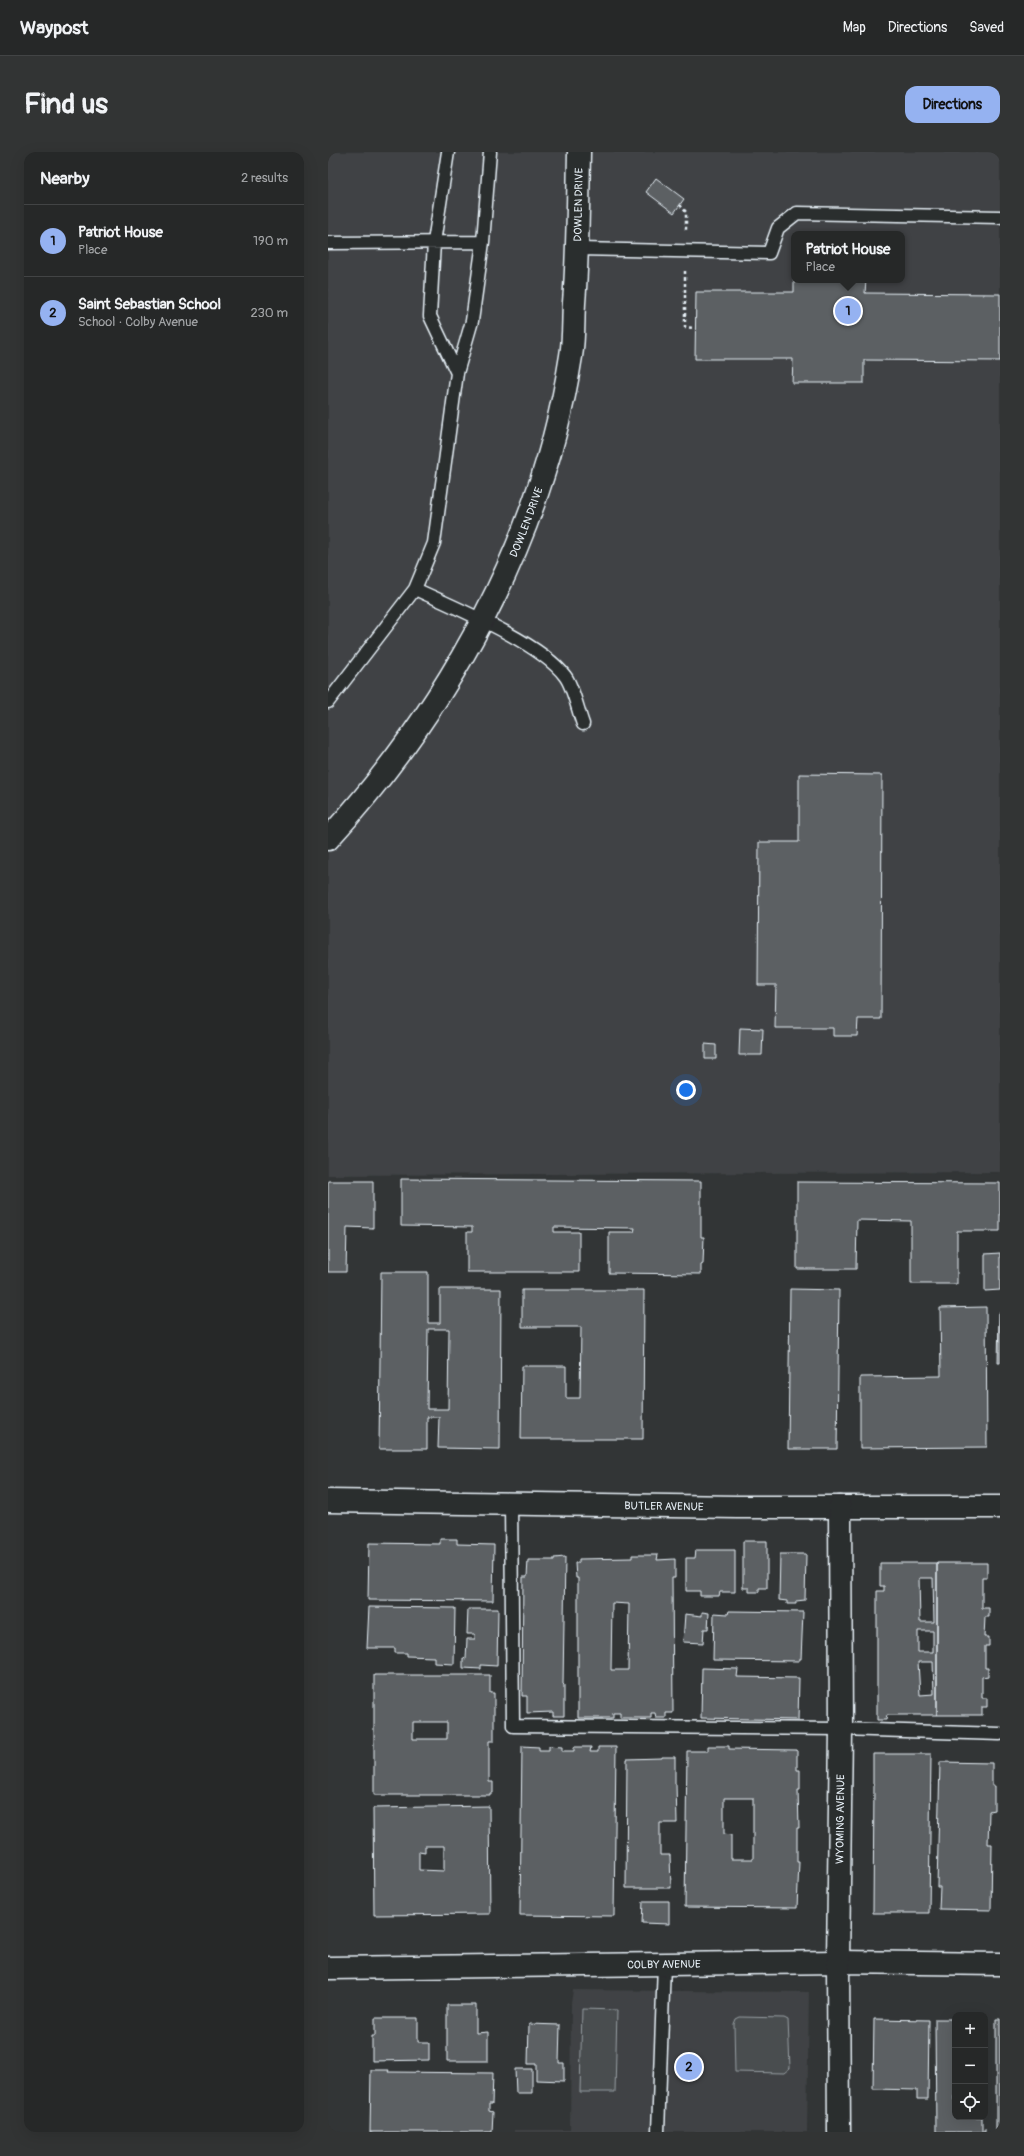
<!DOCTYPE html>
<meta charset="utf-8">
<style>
body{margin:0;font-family:Pangolin,sans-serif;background:#323434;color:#f1f3f6}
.controls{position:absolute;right:12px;bottom:12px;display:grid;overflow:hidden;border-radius:8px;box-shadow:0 4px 16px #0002}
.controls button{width:36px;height:36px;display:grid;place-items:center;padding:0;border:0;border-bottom:1px solid #424445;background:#262828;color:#f1f3f6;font:20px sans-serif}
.you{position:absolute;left:358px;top:938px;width:14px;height:14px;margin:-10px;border:3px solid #fff;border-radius:50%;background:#1a73e8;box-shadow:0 0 0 6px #1a73e833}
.badge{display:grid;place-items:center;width:26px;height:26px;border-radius:50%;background:#95b2f1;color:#111;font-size:13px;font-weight:700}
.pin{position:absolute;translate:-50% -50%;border:2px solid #fff;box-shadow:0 1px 4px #0006}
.popup{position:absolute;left:463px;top:79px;width:114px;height:52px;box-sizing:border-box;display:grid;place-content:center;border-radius:8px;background:#262828;filter:drop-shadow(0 1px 3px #0005);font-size:13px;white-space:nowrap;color:#a4a6a8}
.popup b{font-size:15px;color:#f1f3f6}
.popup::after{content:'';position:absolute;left:50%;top:100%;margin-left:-8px;border:8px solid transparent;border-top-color:#262828}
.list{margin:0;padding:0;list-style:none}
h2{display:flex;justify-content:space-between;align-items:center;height:52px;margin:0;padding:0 16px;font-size:17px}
h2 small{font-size:13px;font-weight:400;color:#a4a6a8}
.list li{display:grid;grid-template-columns:26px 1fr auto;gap:12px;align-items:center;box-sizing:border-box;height:72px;padding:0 16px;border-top:1px solid #424445}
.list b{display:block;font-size:15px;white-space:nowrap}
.list p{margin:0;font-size:13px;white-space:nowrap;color:#a4a6a8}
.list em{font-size:13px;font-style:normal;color:#a4a6a8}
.icon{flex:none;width:22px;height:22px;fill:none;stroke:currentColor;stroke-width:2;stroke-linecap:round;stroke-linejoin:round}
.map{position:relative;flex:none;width:672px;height:1980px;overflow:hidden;border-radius:12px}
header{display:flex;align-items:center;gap:24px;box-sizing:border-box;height:56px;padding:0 20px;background:#262828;border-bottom:1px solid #424445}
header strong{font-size:19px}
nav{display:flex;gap:22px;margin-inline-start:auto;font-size:14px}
.intro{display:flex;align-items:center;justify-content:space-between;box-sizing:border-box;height:96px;padding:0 24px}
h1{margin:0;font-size:28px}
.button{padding:10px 18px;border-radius:12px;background:#95b2f1;color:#111;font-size:14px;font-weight:700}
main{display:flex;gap:24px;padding:0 24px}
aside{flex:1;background:#262828;border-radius:12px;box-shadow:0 4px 16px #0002}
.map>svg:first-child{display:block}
.built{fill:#3f4244;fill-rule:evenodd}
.green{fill:#494d4f;stroke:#989fa4}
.building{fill:#5c6063;stroke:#e8f1f8;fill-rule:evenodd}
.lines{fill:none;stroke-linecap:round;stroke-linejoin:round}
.lane-casing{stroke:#e8f1f8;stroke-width:15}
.street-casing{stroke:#e8f1f8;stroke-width:25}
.path{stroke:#e8f1f8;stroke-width:2.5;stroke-dasharray:3 3;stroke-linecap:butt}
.lane{stroke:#2a2d2e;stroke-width:12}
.street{stroke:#2a2d2e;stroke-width:22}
.labels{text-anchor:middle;stroke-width:3;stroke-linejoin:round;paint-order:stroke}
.street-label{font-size:11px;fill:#e8f1f8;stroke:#2a2d2e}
</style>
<header>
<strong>Waypost</strong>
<nav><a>Map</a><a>Directions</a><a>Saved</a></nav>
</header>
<div class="intro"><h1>Find us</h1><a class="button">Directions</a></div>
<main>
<aside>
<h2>Nearby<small>2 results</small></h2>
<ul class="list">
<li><span class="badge">1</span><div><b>Patriot House</b><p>Place</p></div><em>190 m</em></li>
<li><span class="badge">2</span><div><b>Saint Sebastian School</b><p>School · Colby Avenue</p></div><em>230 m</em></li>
</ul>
</aside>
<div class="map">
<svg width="672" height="1980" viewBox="0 0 672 1980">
<rect width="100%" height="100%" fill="#323536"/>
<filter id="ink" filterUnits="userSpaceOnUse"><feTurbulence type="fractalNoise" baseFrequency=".025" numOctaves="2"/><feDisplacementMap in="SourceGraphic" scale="8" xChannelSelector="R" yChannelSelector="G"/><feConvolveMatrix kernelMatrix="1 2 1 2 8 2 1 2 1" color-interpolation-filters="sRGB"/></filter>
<g filter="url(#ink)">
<path class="built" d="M0 0H672V1020L0 1023ZM466 82H574V128H466Z
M245 1838 481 1840 479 1980H186V1978H242L243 1851Z"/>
<path class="green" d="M254 1857 289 1858 287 1940H252Z
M412 1865 456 1866 460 1868 462 1916 456 1921 407 1920 406 1872 408 1867Z"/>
<path class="building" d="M328 26 356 47 346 61 318 40Z
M466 126V128H538L537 141 672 142V209L536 208V231H464L465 207H367L368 140H466Z
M471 622 554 623 553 867H530L529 884H505V876H447L448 833H430L431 690H471Z
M412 876 435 877 434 903H411Z
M377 892 388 893V907H377Z
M73 1027 373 1029V1085H376L375 1112 373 1113V1122L281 1121V1080H306L307 1076 226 1075V1080H251V1120H139V1080H144V1075L73 1074Z
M0 1029H45V1076L19 1075 18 1120H0Z
M469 1030 672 1031V1079H629V1132H583V1069L529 1068 528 1117H469Z
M672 1101V1138L657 1139V1102Z
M53 1120H100V1171H112V1137H173L172 1297 110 1296 111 1265H99V1297H51ZM100 1177H121L120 1257H99Z
M462 1137 511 1138 509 1297H460Z
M194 1138H316L315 1287H193L194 1214H238V1246H252L253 1175H194Z
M658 1155 659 1295 532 1296V1225L613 1224 612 1156Z
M671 1161H672V1211H670Z
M112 1387H129V1392L166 1393 165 1449 40 1448 41 1391 112 1392Z
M415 1389H439V1436H431V1440H421V1436H415Z
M368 1398H407V1440H392L391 1444H372V1439H358V1406H367Z
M452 1402H478L477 1448 468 1449V1452H459V1449L451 1448Z
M304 1403H330L329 1408 347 1407V1426H344L345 1561H338V1566H328L327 1561H323V1566H292V1561H285V1566H250V1426H248L247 1411H251V1407L304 1406ZM284 1451 301 1452 300 1518H283Z
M237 1405 235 1532 236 1533V1564H225V1560L199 1561V1544H194L195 1425H199L200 1408H226V1406Z
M552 1411H609V1563H559L558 1568H549V1439H556V1434H552ZM591 1426H605L606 1470H592ZM590 1479H605V1500H590ZM590 1510H605L606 1542 592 1543Z
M609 1411H659V1426H654V1456H661V1465H657L656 1485H661V1494H657V1516H660V1524L654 1525V1546H659V1555H654V1563H609Z
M41 1455 127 1456 126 1512 106 1511V1505L79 1504V1501H67V1496H39Z
M140 1457H170L169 1514 153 1513V1517L135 1516V1506L138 1507 139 1487H147V1482H139Z
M401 1459 475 1460 473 1507H471V1509L385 1508 386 1461 400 1462Z
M374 1460 381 1461 380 1477H376L375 1491 355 1490 357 1462 374 1464Z
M374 1516 410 1517 409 1525 471 1526 470 1568 373 1566Z
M46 1523H162V1541H166V1589H161V1630H165V1641H162V1643H46ZM85 1570H119V1587H85Z
M194 1594 211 1595V1598H221V1594L234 1595V1599H246V1595H263L262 1600H270V1595H288L286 1764 192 1763Z
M380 1594H401V1597L469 1598V1618H472V1638H470L471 1676H469V1710H471L469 1756 357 1755 359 1599H380ZM396 1646H425V1707H403V1683L396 1682Z
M545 1602H603L601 1761H545L546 1632H545Z
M334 1605H347V1632H348L349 1671H332V1703H342L343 1736H298L299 1607 334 1606Z
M612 1610 664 1611V1634H666V1658L661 1659 660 1692H664L663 1758 611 1757 612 1735H609Z
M161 1654 162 1762 46 1763 45 1656ZM97 1694H116V1719L91 1718V1699L97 1700Z
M315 1749H341V1772L314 1771Z
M119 1853H148V1881L160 1880V1909H119Z
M47 1866H90V1890H101V1908L44 1909V1884H47Z
M546 1867 601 1868 600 1947H589V1938L545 1937Z
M607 1867H627V1965H654V1978L657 1977V1980H608Z
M668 1867H672V1980H668Z
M201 1872 232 1873 231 1911H236V1929L208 1928V1912H200Z
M187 1917H204V1941H188Z
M43 1918H61L60 1920 165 1921 164 1952H161V1959L165 1960 164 1980H42Z"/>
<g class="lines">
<defs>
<path id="lane" d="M120 0 106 90 102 164 129 221
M0 91 155 90
M250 97 441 101 450 76 469 61 672 65
M87 437C126 455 213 491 237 524 245 534 250 559 255 572
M0 550 87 437 106 391 129 221 144 169 155 90 162 0
M183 1350 185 1574 513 1577 672 1582
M330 1980 336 1812"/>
<g id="street">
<path id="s1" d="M0 687C122 554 215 385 243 204 246 187 245 169 246 151 250 101 250 51 251 0"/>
<path id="s2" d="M0 1349 409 1355H672"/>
<path id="s3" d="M0 1816 510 1810 672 1812"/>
<path id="s4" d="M511 1980 510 1810 513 1577 512 1355"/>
</g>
</defs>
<use href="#lane" class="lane-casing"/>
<use href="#street" class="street-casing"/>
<path class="path" d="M352 53 358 60V78
M357 119V175L367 176"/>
<use href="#lane" class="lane"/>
<use href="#street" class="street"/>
</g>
</g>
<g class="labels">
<g class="street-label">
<text dy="4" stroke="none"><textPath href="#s1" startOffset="700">DOWLEN DRIVE</textPath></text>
<text dy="4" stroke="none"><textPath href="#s1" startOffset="376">DOWLEN DRIVE</textPath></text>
<text dy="4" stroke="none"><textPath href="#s2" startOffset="336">BUTLER AVENUE</textPath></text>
<text dy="4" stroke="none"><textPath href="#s4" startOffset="313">WYOMING AVENUE</textPath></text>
<text dy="4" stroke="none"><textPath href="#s3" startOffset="336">COLBY AVENUE</textPath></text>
</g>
</g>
</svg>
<div class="controls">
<button>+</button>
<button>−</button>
<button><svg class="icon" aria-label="locate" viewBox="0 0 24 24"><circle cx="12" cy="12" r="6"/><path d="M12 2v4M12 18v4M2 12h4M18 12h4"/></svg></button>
</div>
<div class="you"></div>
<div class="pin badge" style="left:520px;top:159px">1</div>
<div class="popup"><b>Patriot House</b>Place</div>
<div class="pin badge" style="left:361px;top:1915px">2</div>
</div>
</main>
